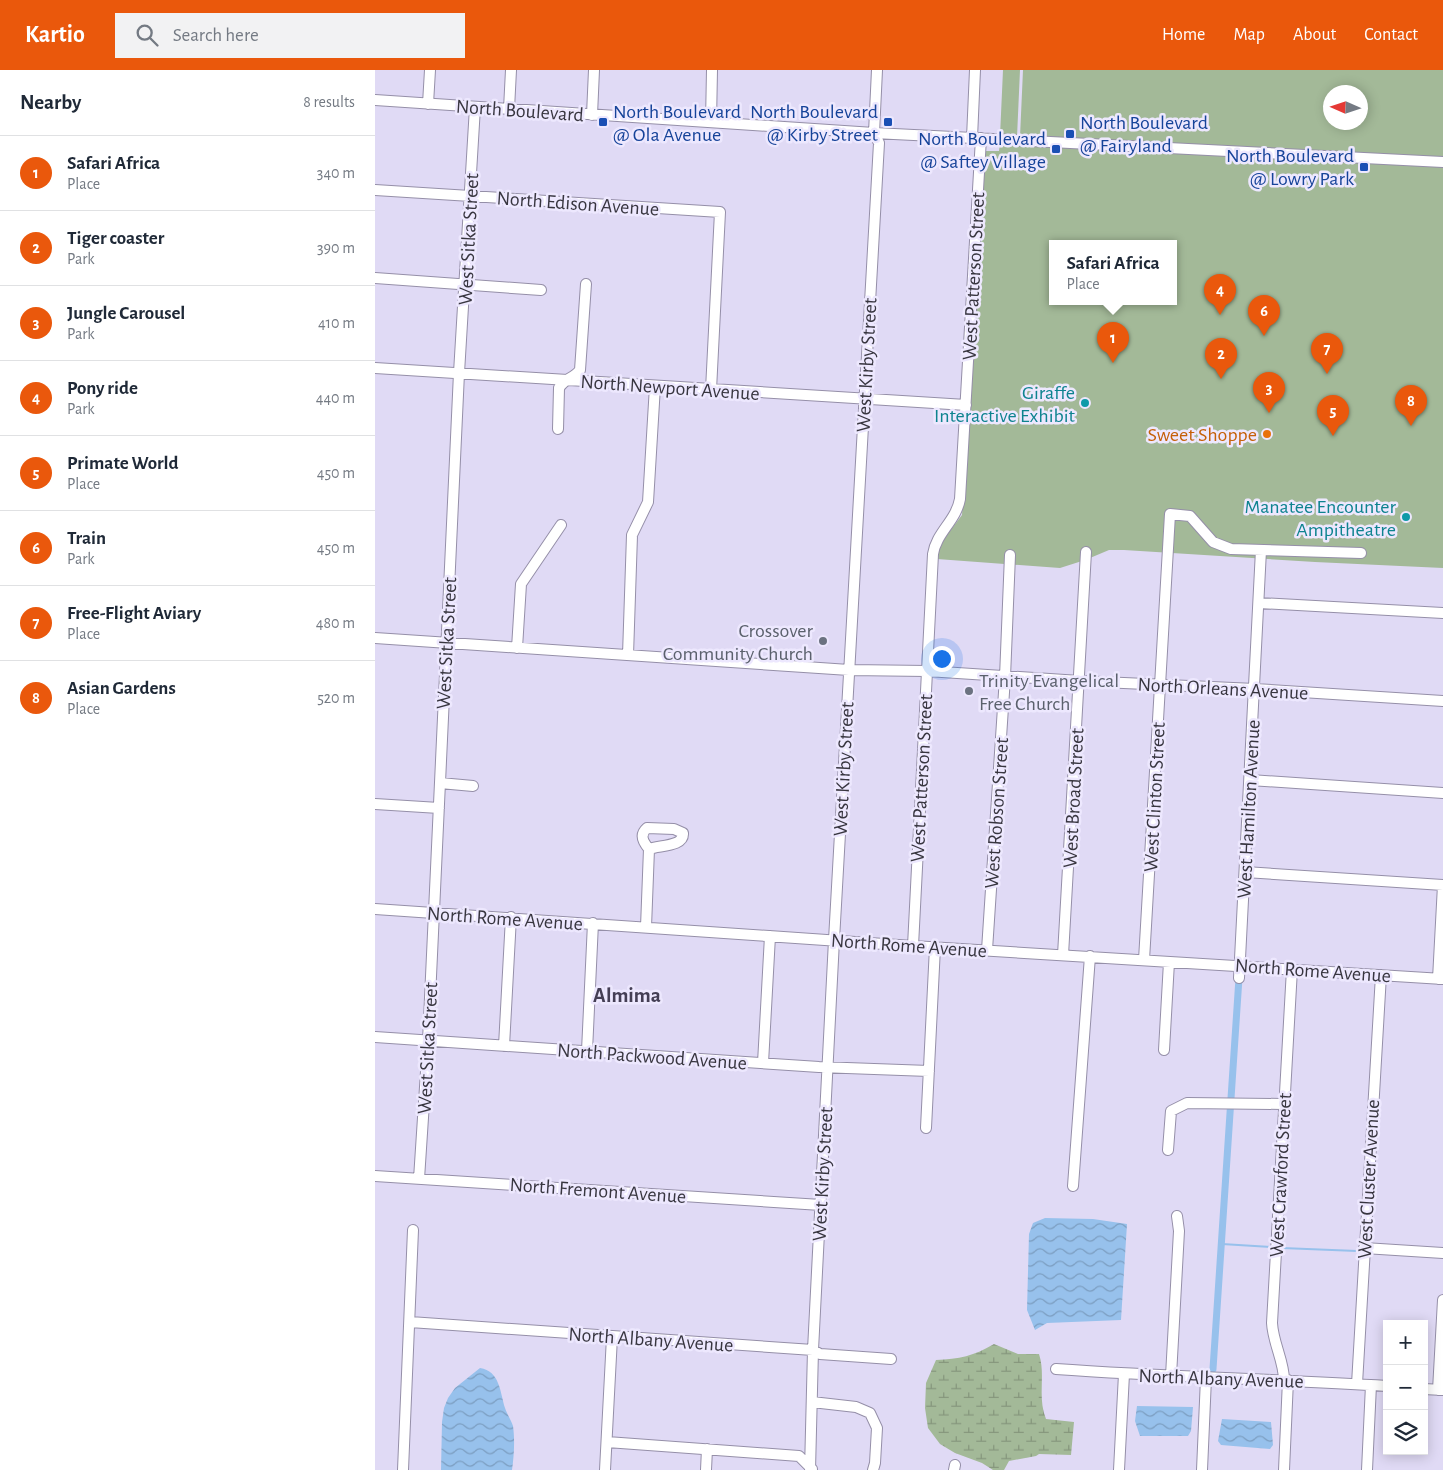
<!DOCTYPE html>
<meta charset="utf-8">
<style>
body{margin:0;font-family:"Alegreya Sans",sans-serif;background:#f2f2f3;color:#1f2937}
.controls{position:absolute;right:15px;bottom:15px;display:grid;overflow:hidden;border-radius:0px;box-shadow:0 2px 12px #0003}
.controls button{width:45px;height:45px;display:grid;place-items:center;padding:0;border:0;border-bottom:1px solid #e0e1e3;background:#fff;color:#1f2937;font:25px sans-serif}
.compass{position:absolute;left:948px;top:15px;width:45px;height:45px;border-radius:50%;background:#fff;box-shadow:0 2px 12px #0003;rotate:273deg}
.you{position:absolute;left:566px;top:588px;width:18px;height:18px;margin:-12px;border:4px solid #fff;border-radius:50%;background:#1a73e8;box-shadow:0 0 0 8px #1a73e833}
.badge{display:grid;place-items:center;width:32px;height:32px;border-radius:50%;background:#ea580c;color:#fff;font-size:16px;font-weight:700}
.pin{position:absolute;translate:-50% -41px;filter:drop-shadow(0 1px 2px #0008)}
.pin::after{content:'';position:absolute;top:26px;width:18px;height:15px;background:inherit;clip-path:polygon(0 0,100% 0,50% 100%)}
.popup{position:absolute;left:674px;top:170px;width:128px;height:65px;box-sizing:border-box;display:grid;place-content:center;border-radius:0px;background:#fff;filter:drop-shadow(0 1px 4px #0005);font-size:16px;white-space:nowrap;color:#747a83}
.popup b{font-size:19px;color:#1f2937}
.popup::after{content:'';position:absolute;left:50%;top:100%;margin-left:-10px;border:10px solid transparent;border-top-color:#fff}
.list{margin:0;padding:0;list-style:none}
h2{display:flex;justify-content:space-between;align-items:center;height:65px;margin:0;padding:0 20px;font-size:21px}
h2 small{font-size:16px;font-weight:400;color:#747a83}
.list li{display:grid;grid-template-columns:32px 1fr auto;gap:15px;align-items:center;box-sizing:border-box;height:75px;padding:0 20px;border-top:1px solid #e0e1e3}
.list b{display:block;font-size:19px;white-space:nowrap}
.list p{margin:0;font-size:16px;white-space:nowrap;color:#747a83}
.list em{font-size:16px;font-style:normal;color:#747a83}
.icon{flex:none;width:28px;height:28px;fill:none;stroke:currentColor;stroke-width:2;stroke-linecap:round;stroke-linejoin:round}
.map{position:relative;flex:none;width:1068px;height:1400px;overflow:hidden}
header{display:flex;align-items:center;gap:30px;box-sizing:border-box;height:70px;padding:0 25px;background:#ea580c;color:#fff}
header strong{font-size:24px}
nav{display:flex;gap:28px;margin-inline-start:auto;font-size:18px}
.search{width:350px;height:45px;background:#f2f2f3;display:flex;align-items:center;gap:12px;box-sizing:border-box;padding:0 18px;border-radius:0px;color:#747a83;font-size:19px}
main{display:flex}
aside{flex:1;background:#fff}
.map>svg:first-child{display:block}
.wetland{fill:url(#wetland-marsh)}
.park{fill:#a3b998;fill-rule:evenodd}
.water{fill:url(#water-waves)}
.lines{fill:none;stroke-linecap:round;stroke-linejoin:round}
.stream{stroke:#97c1ec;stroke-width:2}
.canal{stroke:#97c1ec;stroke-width:7}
.minor-casing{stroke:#958fa8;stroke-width:12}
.minor{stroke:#fff;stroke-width:10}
.transit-dot{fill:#1a4fb4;stroke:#ede8fe;stroke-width:2}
.culture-dot{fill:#0f9aa8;stroke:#ede8fe;stroke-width:2}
.food-dot{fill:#e8710a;stroke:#ede8fe;stroke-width:2}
.worship-dot{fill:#6b7280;stroke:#ede8fe;stroke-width:2}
.labels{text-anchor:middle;stroke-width:5;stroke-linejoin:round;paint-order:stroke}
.street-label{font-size:20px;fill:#383640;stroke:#ede8fe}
.transit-label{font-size:20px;fill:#164399;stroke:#ede8fe;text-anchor:end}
.culture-label{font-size:20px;fill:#0d838f;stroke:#ede8fe;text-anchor:end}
.food-label{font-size:20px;fill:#c56008;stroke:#ede8fe;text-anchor:end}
.worship-label{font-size:20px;fill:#5b616d;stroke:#ede8fe;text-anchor:end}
.neighbourhood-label{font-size:21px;font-weight:bold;fill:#453f55;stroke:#ede8fe}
</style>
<header>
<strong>Kartio</strong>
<div class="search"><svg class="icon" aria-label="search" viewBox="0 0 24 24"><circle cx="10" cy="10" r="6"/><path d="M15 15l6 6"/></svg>Search here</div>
<nav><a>Home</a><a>Map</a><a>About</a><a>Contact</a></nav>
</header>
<main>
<aside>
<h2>Nearby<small>8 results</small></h2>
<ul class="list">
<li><span class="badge">1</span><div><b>Safari Africa</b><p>Place</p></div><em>340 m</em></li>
<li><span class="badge">2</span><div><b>Tiger coaster</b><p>Park</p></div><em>390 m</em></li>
<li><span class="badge">3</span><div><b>Jungle Carousel</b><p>Park</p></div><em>410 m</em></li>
<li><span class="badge">4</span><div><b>Pony ride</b><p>Park</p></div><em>440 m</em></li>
<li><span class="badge">5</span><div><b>Primate World</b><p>Place</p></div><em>450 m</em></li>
<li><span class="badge">6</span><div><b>Train</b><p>Park</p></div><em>450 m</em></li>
<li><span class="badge">7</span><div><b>Free-Flight Aviary</b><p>Place</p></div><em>480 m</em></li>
<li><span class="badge">8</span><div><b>Asian Gardens</b><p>Place</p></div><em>520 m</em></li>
</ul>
</aside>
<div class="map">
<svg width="1068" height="1400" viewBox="0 0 1068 1400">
<defs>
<pattern id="wetland-marsh" width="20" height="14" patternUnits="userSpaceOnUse" patternTransform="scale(1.25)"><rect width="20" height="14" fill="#a3b998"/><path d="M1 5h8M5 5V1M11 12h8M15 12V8" fill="none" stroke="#86977d"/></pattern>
<pattern id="water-waves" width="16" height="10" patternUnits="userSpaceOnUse" patternTransform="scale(1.25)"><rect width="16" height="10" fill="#97c1ec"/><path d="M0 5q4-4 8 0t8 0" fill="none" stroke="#7c9ec1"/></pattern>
</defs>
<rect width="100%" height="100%" fill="#e0daf5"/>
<path class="wetland" d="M619 1274 643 1284H664C671 1305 662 1327 671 1349L699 1352 696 1385 664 1384 661 1386 634 1391 629 1400H618L607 1393 580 1383 565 1374 553 1358 550 1338 551 1313 561 1290C584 1289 599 1286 619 1274Z"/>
<path class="park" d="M628 0H645L642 67 625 66Z
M648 0H1068V90L645 67ZM956 22H986V52H956Z
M625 73 1068 96V498L940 492 749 480H734L715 488 716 479H708L707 491 685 498 562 489 565 474 587 445 608 102 610 101 611 81H624ZM678 174H798V232H678Z"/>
<path class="water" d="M670 1148 718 1149 752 1154 746 1250 672 1253 660 1260 652 1240 654 1164 658 1153Z
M105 1298C125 1301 125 1322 130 1338 132 1344 136 1350 138 1356 140 1370 139 1386 137 1400H66L67 1352 69 1338 73 1328 80 1318Z
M762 1336 818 1337 816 1361 813 1366H765L760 1351Z
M847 1349 896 1352 898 1375 895 1379 846 1375 843 1371Z"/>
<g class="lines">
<path class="stream" d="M847 1174 896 1177
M907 1178 982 1181"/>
<path class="canal" d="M838 1299 864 908"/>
<defs>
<path id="minor" d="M0 30 499 63 1068 92
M53 34 55 0
M134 39 136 0
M217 45 219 0
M336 52 337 0
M597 68 600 0
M0 120 345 142 336 320
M0 208 166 220
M0 298 591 335
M183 359 184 318C189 309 199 308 205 300L211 214
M884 533 1068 543
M0 568 474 600 552 601 705 611 880 619 1068 631
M142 578 146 514 186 455
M253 585 257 465 273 432 280 316
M875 710 1068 723
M65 713 98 716
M0 734 64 738
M272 758 299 759 308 763C309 777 284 775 274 779 268 772 264 765 272 758Z
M870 802 1068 815 1063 909
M0 839 538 876 1068 909
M271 857 274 779
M538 876 558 484C561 463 581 451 585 429L606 68
M612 880 630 607 635 485
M688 885 711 482
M769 890 795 444 815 446 838 472 856 479 986 483
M864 908 886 480
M0 967 444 997 554 1001
M129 976 136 847
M789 980 794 892
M212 981 218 853
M388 993 395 866
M551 1058 560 877
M793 1080 796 1041 812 1033 908 1034
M0 1106 446 1135
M44 1109 53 971 84 303 100 37
M698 1116 715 886
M989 1178 1068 1183
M35 1252 438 1280 445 1284 516 1289
M681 1299C791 1307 901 1309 1012 1316
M796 1306 804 1161 802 1146
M909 1310C909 1291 898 1273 897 1253L917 899
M982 1314 1006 905
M1049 1319 1068 1320
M1063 1320 1068 1230
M437 1332 481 1337 495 1343 502 1358 500 1393 498 1400
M232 1372 424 1386 437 1399
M28 1400 38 1160
M230 1400 237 1267
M331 1400 332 1379
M435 1400 438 1280 459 870 504 73 499 63 502 0
M579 1400 580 1395
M744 1400 749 1304
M827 1400 831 1308
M909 1400 913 1310
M992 1400 996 1315"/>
</defs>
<use href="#minor" class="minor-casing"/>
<use href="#minor" class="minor"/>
</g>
<g class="transit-dot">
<rect x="223" y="47" width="10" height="10" rx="2.5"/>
<rect x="508" y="47" width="10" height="10" rx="2.5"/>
<rect x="690" y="59" width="10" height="10" rx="2.5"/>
<rect x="676" y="74" width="10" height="10" rx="2.5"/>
<rect x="984" y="92" width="10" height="10" rx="2.5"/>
</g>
<g class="culture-dot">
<circle cx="710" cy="333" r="5"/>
<circle cx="1031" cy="447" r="5"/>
</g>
<circle class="food-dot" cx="892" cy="364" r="5"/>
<g class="worship-dot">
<circle cx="448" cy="571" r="5"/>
<circle cx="594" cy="621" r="5"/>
</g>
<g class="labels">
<g class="street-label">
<text transform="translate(145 40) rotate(4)" y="7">North Boulevard</text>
<text transform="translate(203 133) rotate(4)" y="7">North Edison Avenue</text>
<text transform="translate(93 169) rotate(-87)" y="7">West Sitka Street</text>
<text transform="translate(598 206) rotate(-87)" y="7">West Patterson Street</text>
<text transform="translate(491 295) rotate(-87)" y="7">West Kirby Street</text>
<text transform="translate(295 317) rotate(4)" y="7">North Newport Avenue</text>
<text transform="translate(71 573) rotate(-87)" y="7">West Sitka Street</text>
<text transform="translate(848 618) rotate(3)" y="7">North Orleans Avenue</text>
<text transform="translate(468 699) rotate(-87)" y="7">West Kirby Street</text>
<text transform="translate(546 708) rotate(-87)" y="7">West Patterson Street</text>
<text transform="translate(779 727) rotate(-87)" y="7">West Clinton Street</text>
<text transform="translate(698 728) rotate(-87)" y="7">West Broad Street</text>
<text transform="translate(873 739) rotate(-87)" y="7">West Hamilton Avenue</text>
<text transform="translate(621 743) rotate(-86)" y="7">West Robson Street</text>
<text transform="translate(130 848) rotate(4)" y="7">North Rome Avenue</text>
<text transform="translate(534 875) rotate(4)" y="7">North Rome Avenue</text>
<text transform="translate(938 900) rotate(4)" y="7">North Rome Avenue</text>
<text transform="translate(52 978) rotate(-87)" y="7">West Sitka Street</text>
<text transform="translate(277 986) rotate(4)" y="7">North Packwood Avenue</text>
<text transform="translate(447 1104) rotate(-87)" y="7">West Kirby Street</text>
<text transform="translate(905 1105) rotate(-87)" y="7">West Crawford Street</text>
<text transform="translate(993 1109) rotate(-87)" y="7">West Cluster Avenue</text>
<text transform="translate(223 1120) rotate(4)" y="7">North Fremont Avenue</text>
<text transform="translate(276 1269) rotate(4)" y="7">North Albany Avenue</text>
<text transform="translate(846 1308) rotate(2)" y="7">North Albany Avenue</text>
</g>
<g class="transit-label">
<text x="238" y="48" text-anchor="start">North Boulevard<tspan x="238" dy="23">@ Ola Avenue</tspan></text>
<text x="503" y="48">North Boulevard<tspan x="503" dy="23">@ Kirby Street</tspan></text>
<text x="705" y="59" text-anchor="start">North Boulevard<tspan x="705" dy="23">@ Fairyland</tspan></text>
<text x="671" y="75">North Boulevard<tspan x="671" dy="23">@ Saftey Village</tspan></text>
<text x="979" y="92">North Boulevard<tspan x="979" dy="23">@ Lowry Park</tspan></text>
</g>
<g class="culture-label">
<text x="700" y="329">Giraffe<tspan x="700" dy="23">Interactive Exhibit</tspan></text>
<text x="1021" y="443">Manatee Encounter<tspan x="1021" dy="23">Ampitheatre</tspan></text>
</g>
<g class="food-label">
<text x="882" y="371">Sweet Shoppe</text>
</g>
<g class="worship-label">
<text x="438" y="567">Crossover<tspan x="438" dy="23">Community Church</tspan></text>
<text x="604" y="617" text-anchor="start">Trinity Evangelical<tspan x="604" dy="23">Free Church</tspan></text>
</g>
<g class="neighbourhood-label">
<text x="252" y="932">Almima</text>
</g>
</g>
</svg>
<div class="controls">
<button>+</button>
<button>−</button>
<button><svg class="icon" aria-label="layers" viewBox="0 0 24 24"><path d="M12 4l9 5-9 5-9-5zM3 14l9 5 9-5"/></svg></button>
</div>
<svg class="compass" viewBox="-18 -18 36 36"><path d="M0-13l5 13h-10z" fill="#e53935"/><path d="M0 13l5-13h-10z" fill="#747a83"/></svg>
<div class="you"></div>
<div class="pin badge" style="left:738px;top:293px">1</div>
<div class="popup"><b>Safari Africa</b>Place</div>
<div class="pin badge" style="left:846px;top:309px">2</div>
<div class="pin badge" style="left:894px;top:343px">3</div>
<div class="pin badge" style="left:845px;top:245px">4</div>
<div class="pin badge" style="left:958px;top:366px">5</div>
<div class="pin badge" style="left:889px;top:266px">6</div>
<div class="pin badge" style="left:952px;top:304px">7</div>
<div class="pin badge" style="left:1036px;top:356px">8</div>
</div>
</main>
